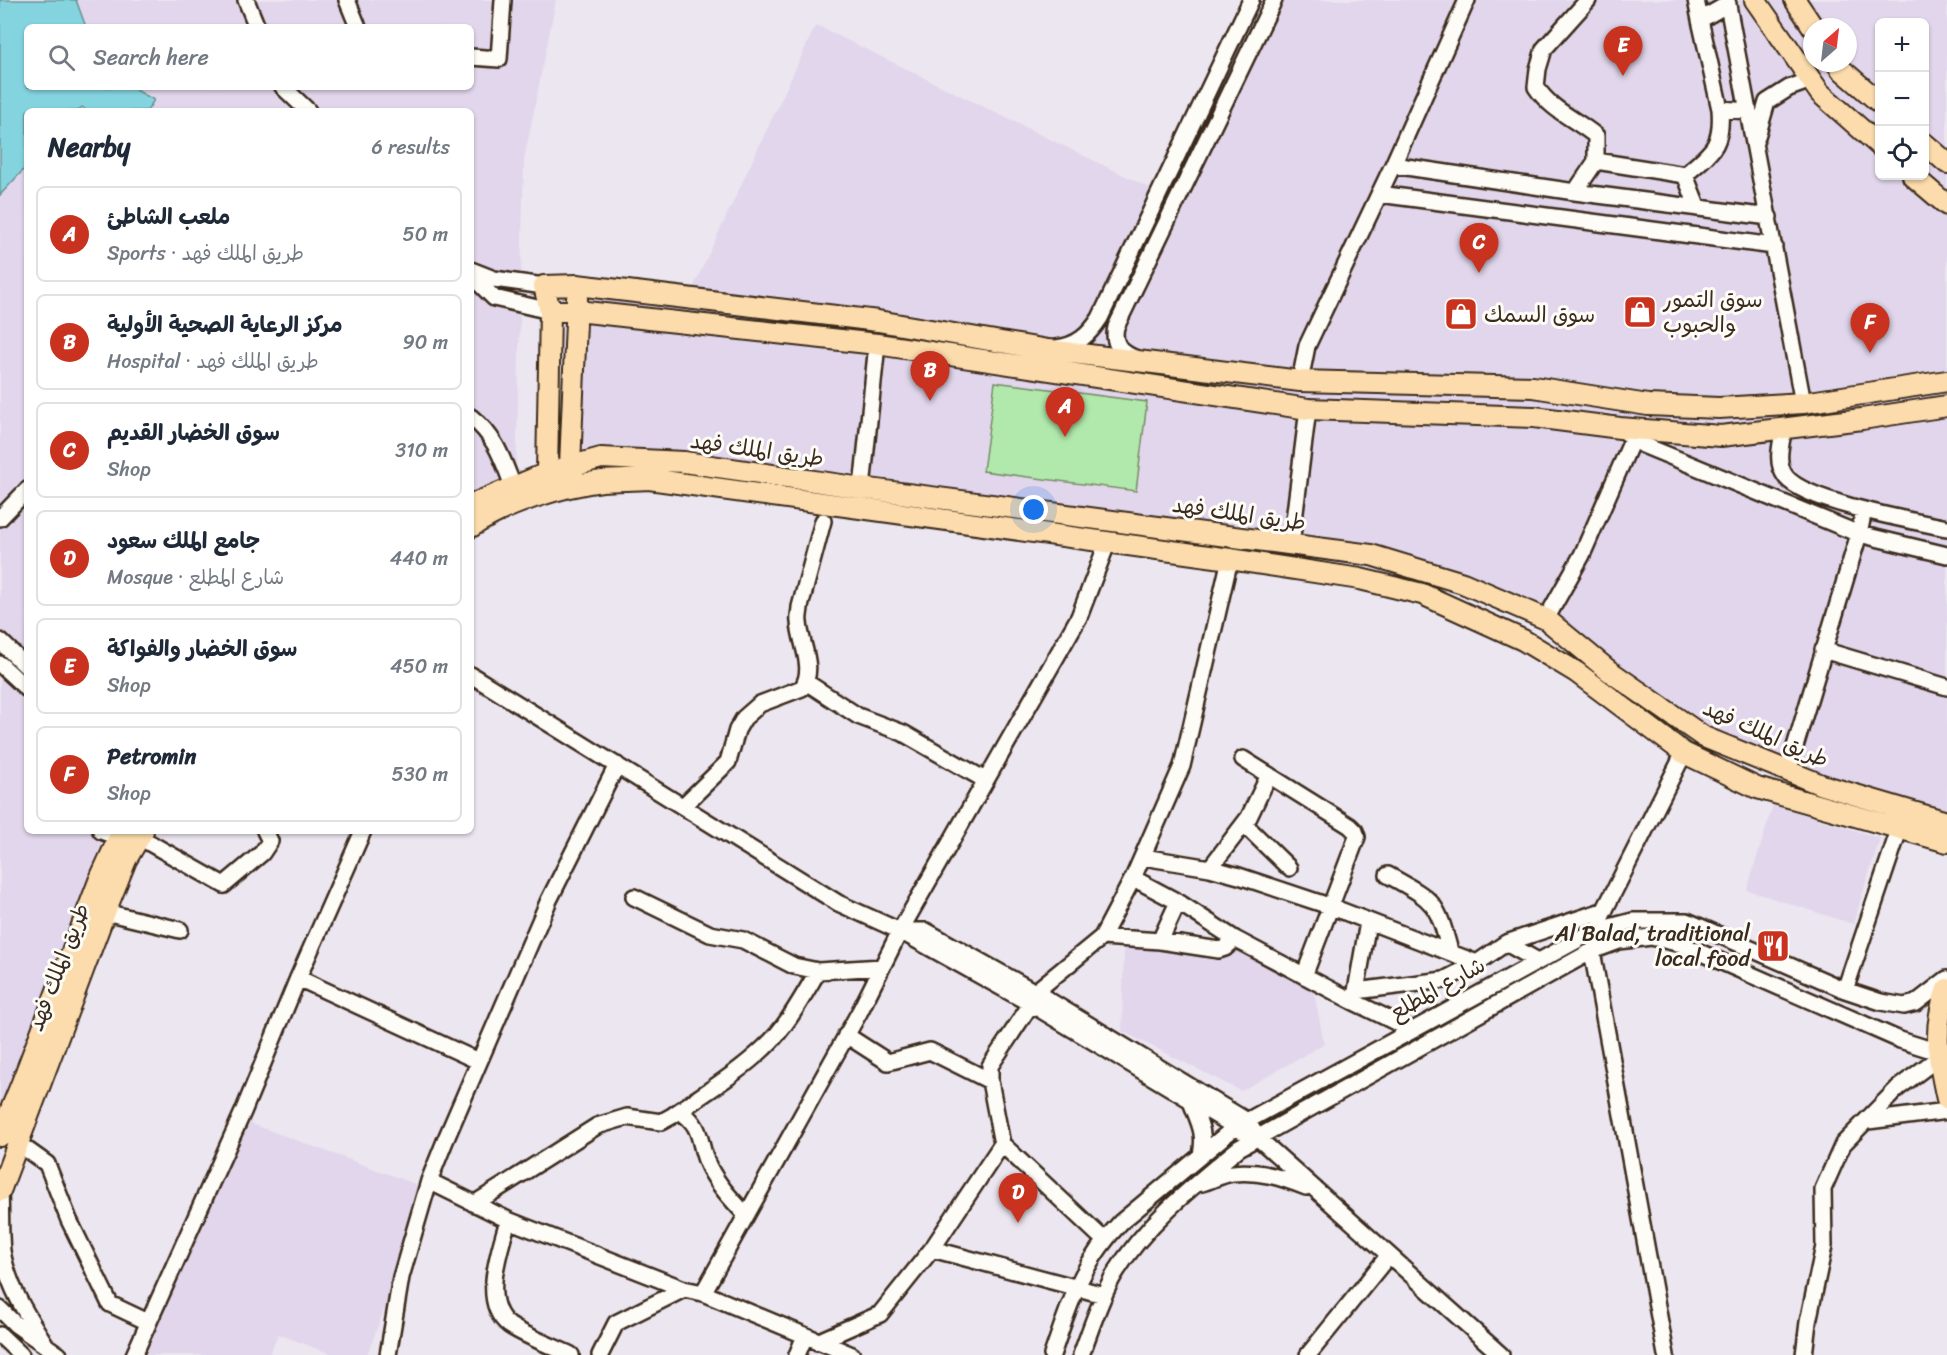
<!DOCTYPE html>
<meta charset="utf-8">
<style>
body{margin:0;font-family:Sriracha,"Playpen Sans Arabic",sans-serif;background:#f6f6f7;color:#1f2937}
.controls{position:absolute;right:18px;top:18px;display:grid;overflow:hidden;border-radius:9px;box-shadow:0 2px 4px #0004}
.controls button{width:54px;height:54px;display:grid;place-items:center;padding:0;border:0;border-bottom:2px solid #e0e1e3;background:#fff;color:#1f2937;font:30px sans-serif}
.compass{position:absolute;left:1803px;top:18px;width:54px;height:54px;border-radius:50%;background:#fff;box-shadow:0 2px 4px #0004;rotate:28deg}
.you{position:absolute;left:1034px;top:510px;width:21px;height:21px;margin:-15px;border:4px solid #fff;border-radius:50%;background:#1a73e8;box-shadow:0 0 0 9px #1a73e833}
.badge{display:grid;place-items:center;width:39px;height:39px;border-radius:50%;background:#c8321e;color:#fff;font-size:20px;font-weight:700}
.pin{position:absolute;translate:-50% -50px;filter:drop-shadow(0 2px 3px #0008)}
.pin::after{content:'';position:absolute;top:32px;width:21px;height:18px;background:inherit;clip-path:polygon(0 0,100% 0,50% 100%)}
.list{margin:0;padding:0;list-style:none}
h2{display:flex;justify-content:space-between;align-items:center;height:78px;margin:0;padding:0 24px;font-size:26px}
h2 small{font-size:20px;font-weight:400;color:#747a83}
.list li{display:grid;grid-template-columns:39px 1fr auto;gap:18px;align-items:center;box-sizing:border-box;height:96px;margin:0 12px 12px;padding:0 12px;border:2px solid #e0e1e3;border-radius:9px}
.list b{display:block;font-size:22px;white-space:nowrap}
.list p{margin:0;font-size:20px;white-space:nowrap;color:#747a83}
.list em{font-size:20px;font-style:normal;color:#747a83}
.icon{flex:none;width:33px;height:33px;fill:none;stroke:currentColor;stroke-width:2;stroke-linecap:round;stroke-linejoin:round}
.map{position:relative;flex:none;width:1947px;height:1355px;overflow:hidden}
.search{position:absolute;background:#fff;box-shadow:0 2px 4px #0004;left:24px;top:24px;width:450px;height:66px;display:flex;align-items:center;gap:15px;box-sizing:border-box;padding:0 21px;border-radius:9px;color:#747a83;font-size:22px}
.panel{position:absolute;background:#fff;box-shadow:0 2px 4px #0004;left:24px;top:108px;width:450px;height:726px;border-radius:9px}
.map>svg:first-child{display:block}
.built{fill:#e1d6eb;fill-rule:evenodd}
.green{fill:#b1e9ac;stroke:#768a65;stroke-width:1.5}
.water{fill:#84d4e0;stroke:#679092;stroke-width:1.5}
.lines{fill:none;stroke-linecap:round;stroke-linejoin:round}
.minor-casing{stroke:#3b2a1e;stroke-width:20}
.major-casing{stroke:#3b2a1e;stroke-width:24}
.minor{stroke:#fdfcf7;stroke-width:15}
.major{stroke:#fcdcac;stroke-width:20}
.labels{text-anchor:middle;stroke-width:6;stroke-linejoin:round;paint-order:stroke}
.poi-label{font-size:22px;fill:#3b2a1e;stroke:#fdfcf7;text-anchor:start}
.street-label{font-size:22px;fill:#3b2a1e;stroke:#fdfcf7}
</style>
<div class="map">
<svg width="1947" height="1355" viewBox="0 0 1947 1355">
<rect width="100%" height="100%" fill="#ece6f0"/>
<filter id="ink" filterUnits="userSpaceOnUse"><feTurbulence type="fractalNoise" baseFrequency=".0167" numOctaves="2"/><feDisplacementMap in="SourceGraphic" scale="12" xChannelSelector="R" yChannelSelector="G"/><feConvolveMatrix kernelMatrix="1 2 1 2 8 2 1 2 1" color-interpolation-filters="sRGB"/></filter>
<g filter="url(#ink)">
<path class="built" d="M76 0H556L524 160 516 473 471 494V111H147L153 100 131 87H471V27H86Z
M1241 0H1947V811L1769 758 1696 720 1557 619 1460 576 717 461 567 460 591 277 691 292 816 25 1154 190ZM1880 22H1924V176H1880ZM1812 27H1848V63H1812Z
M27 166V831H123L0 1106V195Z
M1773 805 1880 838 1853 924 1747 890Z
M1239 946 1313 987 1324 1044 1241 1091 1122 1031 1124 947 1232 954Z
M233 1117 429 1189 367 1355H334L278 1334 269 1355H145Z"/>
<path class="green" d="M995 382 1147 402 1136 491 983 471Z"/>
<path class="water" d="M0 0H76L86 27H27V87H131L154 100 147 111H87L82 107 78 111H27V166L0 195Z"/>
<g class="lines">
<defs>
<path id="minor" d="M246 0 257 27
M347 0 358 27
M1588 0 1544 49 1538 69 1536 87C1552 111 1574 118 1596 136V161
M1696 0 1700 20
M1727 0 1803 403
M1728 4 1700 20 1720 109 1749 111
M471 57 499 59 503 0
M283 87 308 111
M1756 140 1767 102 1789 88 1811 80
M1393 165 1575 192 1769 217
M1685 175C1711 152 1723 147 1720 109
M1575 192 1596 161 1685 175 1698 208
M1379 194 1774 246
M471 270 480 284 494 298 550 311
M471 270 494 279 544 286
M1056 348C1077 346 1089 335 1100 318L1251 0
M1137 359C1121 353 1112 344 1116 327L1274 0
M1300 381 1307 346 1393 165 1467 0
M471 417C496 437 502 458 513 486
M1620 428 1643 445 1859 534 1947 555
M1784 428C1781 444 1775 463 1786 477 1806 502 1913 521 1947 528
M862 488 877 344
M0 518 27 490
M1291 544 1308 409
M1546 619 1582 555 1633 438
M0 641 27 667
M1823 650 1947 687
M0 664 27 689
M471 675 838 903 900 931 1031 1004 1242 1131
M806 682 858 716 903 733 985 780
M1243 759 1350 826 1355 831 1357 837 1304 976
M1788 770 1859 534 1864 510
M683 806 728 762 737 730 744 718 760 704 802 688C816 668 800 643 799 622 798 617 800 612 800 607L823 521
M1244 824 1289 868
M101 831 118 837
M139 837 224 885 262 853 270 841 265 831
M1143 857 1210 868 1239 876 1332 907 1477 963
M1210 868 1249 817 1269 775
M1388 875C1434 901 1436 899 1450 951
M1133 878 1178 902 1235 939 1352 1001 1412 1030
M634 897 710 934 743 940 794 966 818 971 882 967
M105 912 180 930
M1600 919 1684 753
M903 931H926L1035 992 1247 1121 1258 1138 1501 1355
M1102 937 1160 941 1219 950 1225 948 1235 939
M1160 941 1178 902
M1506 943 1538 961
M1592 951 1666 1355
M298 978 478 1061
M1845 990 1899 830
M1356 991 1368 922
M1035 992 1102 937 1133 878 1182 766 1230 559
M1352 1001 1356 991 1444 980 1477 963 1506 943 1605 910
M1031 1004 990 1066V1081L1002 1144 1104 1240
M846 1035 888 1062 930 1051 990 1081
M1190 1099C1198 1121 1206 1131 1201 1155
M680 1111C705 1128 697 1143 709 1167 718 1185 732 1200 746 1215
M1868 1121 1947 1111
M19 1144 47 1164 69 1220 110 1304 148 1322
M429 1181 508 1220 684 1289 703 1293 852 1355
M1202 1183C1212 1180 1223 1174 1233 1173 1259 1170 1283 1178 1306 1187
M0 1190C1 1210 0 1232 2 1251 8 1287 28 1317 47 1347
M474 1204 597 1126 627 1117 661 1122 672 1116C703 1094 737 1074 765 1047 786 1028 803 996 818 971
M508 1220C501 1248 479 1302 509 1325 523 1335 554 1347 571 1355
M932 1249 1002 1144
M703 1293 860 1011 900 931 1079 617 1108 541
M0 1309 15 1324 59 1355
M0 1335 21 1355
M817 1342 880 1314 932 1249 1104 1295
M134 1355 243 1112 298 978 363 831
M388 1355 401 1277 429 1181 445 1141 549 900 617 765
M600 1355 616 1323 684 1289
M797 1355 805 1336
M1052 1355C1071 1301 1080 1265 1121 1222L1234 1128 1594 931 1633 921H1687L1845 990 1881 1002 1904 1006 1916 1003 1947 979
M1081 1355C1091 1329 1100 1299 1114 1275 1145 1224 1194 1185 1239 1148L1592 951 1619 941 1651 937 1681 944 1900 1040 1938 1052
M1308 1355 1389 1255
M1804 1355 1808 1322 1824 1246 1823 1189 1843 1144 1898 1088 1938 1058"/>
<path id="major" d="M1755 0 1820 93 1880 146
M1795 0 1813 27
M1837 63 1841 69 1880 103
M1924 143 1947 163
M1913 176 1947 205
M550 311H577L877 344 1308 409 1534 417 1620 428 1721 436 1862 419 1947 406
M570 466 577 298
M547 473 550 311 544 286 577 285 878 321 1048 350 1300 381 1533 387 1648 405 1719 408 1803 403 1947 381
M471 505 547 473 601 458 684 462 862 488 1371 555 1463 583 1546 619 1608 670 1704 737 1822 785 1947 822
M471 527C505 504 561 486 602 481 617 480 633 480 649 479L1230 559 1360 579 1422 594 1523 640 1576 672 1684 753 1757 788 1947 842
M1947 989C1932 1029 1938 1059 1947 1099
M0 1136 21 1085 99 881 122 831
M0 1191 105 912 126 860 143 831"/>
</defs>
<use href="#minor" class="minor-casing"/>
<use href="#major" class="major-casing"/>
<use href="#minor" class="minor"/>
<use href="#major" class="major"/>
</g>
</g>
<defs>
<symbol id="shop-square" viewBox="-11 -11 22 22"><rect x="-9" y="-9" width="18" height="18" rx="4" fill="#c8321e" stroke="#fdfcf7"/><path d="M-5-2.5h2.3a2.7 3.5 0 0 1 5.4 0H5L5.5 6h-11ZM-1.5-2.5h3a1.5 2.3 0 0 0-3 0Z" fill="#fff"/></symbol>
<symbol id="restaurant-square" viewBox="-11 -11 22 22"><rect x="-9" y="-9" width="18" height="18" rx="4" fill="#c8321e" stroke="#fdfcf7"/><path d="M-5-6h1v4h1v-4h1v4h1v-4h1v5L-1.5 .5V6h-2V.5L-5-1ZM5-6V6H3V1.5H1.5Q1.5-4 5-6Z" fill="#fff"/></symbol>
</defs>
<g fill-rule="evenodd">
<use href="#shop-square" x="1621" y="293" width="38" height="38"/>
<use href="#shop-square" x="1442" y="295" width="38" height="38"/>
<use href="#restaurant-square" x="1754" y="927" width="38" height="38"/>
</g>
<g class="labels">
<g class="poi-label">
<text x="1663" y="307">سوق التمور<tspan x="1663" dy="25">والحبوب</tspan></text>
<text x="1484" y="322">سوق السمك</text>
<text x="1750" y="941" text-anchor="end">Al Balad, traditional<tspan x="1750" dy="25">local food</tspan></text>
</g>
<g class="street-label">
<text transform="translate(757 449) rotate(8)" y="8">طريق الملك فهد</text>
<text transform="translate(1239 513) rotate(8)" y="8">طريق الملك فهد</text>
<text transform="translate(1766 733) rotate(24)" y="8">طريق الملك فهد</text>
<text transform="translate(58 967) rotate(-69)" y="8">طريق الملك فهد</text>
<text transform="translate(1437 988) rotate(-29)" y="8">شارع المطلع</text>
</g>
</g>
</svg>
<div class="controls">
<button>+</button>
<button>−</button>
<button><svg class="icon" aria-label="locate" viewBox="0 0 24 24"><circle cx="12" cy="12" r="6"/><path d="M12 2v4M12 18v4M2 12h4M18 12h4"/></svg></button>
</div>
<svg class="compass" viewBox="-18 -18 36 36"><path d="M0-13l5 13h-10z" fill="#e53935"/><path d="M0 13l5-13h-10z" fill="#747a83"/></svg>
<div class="you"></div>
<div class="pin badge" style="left:1065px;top:437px">A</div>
<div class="pin badge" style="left:930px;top:401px">B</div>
<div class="pin badge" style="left:1479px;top:273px">C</div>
<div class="pin badge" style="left:1018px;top:1223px">D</div>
<div class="pin badge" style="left:1623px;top:76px">E</div>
<div class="pin badge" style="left:1870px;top:353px">F</div>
<div class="search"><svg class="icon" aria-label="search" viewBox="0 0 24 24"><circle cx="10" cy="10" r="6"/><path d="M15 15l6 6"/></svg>Search here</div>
<section class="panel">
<h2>Nearby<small>6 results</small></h2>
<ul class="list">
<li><span class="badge">A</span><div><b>ملعب الشاطئ</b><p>Sports · طريق الملك فهد</p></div><em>50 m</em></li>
<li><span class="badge">B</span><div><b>مركز الرعاية الصحية الأولية</b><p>Hospital · طريق الملك فهد</p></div><em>90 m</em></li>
<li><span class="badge">C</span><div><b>سوق الخضار القديم</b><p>Shop</p></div><em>310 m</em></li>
<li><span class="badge">D</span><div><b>جامع الملك سعود</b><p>Mosque · شارع المطلع</p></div><em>440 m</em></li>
<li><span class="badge">E</span><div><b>سوق الخضار والفواكة</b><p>Shop</p></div><em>450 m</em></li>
<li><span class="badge">F</span><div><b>Petromin</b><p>Shop</p></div><em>530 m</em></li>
</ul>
</section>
</div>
